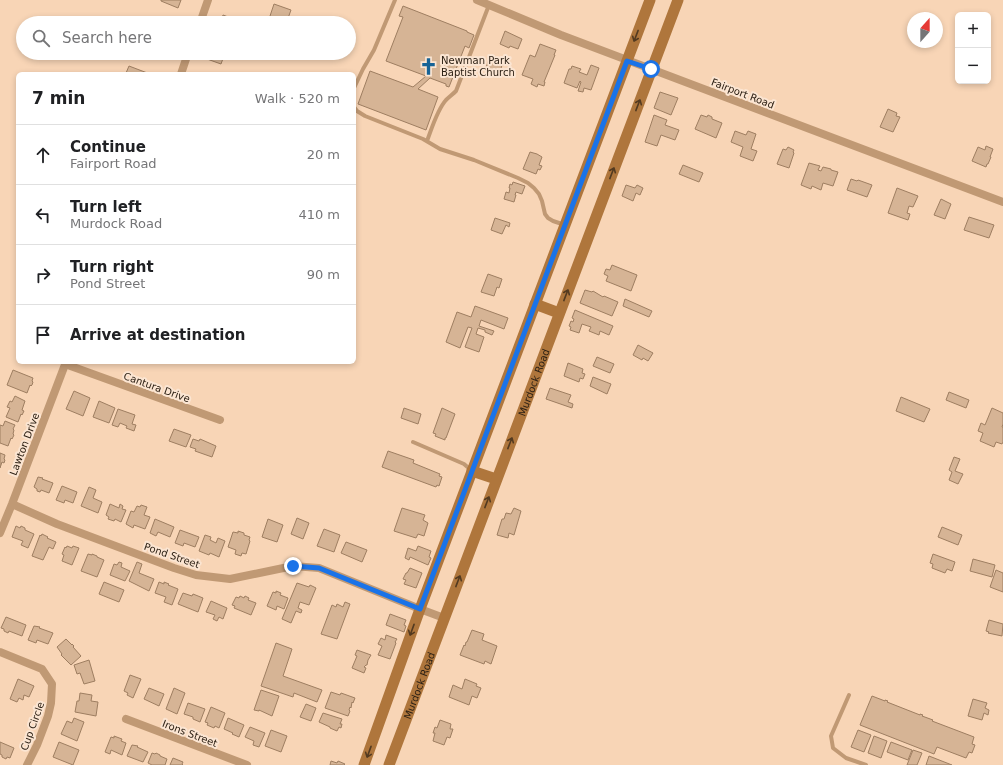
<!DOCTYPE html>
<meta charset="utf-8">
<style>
body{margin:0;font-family:"DejaVu Sans",sans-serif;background:#f2f2f2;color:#202124}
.controls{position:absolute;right:12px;top:12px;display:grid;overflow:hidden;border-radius:6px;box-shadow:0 2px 6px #0003}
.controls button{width:36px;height:36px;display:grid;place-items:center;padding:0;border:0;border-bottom:1px solid #e0e0e0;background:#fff;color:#202124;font:20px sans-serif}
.compass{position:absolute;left:907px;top:12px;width:36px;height:36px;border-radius:50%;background:#fff;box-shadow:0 2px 6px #0003;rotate:21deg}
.stop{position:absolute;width:12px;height:12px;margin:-9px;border:3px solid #1a73e8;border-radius:50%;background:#fff}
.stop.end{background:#1a73e8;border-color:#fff;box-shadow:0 1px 4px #0008}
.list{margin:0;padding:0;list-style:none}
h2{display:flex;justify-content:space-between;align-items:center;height:52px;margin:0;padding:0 16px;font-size:17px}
h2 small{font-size:13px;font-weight:400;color:#757577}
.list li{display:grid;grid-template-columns:26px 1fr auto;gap:12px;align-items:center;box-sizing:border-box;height:60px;padding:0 16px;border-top:1px solid #e0e0e0}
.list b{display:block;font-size:15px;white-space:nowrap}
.list p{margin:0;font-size:13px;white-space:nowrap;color:#757577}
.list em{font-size:13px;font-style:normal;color:#757577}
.icon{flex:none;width:22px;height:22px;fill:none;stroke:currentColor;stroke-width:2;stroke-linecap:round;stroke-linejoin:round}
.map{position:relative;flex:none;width:1003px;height:765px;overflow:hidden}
.search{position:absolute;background:#fff;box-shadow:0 2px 6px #0003;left:16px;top:16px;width:340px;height:44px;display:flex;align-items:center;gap:10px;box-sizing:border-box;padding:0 14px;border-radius:22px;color:#757577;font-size:15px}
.panel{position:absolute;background:#fff;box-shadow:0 2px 6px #0003;left:16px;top:72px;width:340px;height:292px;border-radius:6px}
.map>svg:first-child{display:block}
.building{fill:#d6b495;stroke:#9e7e61}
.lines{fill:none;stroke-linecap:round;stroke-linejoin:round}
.lane{stroke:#c09974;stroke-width:4}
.street{stroke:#c09974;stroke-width:8}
.secondary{stroke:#af763c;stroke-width:11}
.oneway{stroke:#533a20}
.route{stroke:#1a73e8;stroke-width:5}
.labels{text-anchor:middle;stroke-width:4;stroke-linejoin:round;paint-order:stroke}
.poi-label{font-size:10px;fill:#2c2014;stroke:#fbe5d2;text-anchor:start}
.street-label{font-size:10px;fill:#2c2014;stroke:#fbe5d2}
</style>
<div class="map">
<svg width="1003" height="765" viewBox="0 0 1003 765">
<rect width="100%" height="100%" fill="#f8d5b6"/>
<path class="building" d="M161 0H181L178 8 161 1Z
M274 4 291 10 287 21 281 19 280 23 269 19Z
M403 6 467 31V32L474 35 469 48 465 46 449 87 446 86V84L430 78 418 89 438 97 426 130 358 104 370 71 413 87 426 76 386 61 403 17 399 16Z
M223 15 241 22 240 23H220L217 21 219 17 222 18Z
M505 31 522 39 518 49 510 46 509 48 500 44Z
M540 44 556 50 554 55H555L544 82H545L544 86 538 84 537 87 531 84 533 79 522 75 530 55 535 57Z
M207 53H225L221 64 207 59 209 54Z
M490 55 502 59 500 64 502 65 500 72 486 68Z
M591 65 599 68 591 90 584 88 583 92 578 91 581 82 580 81 577 88 564 83 569 69H571L572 66 581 69 579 72 587 75Z
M129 66 150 74H128L126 73Z
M660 92 678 98 671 115 654 108Z
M888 109 897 113 896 116 900 117 893 132 880 127Z
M654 115 667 120 665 125 679 130 675 140 661 135 657 146 645 142Z
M701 115 707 117 708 115 712 117V119L722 123 716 138 695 129Z
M735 131 746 135 748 131 756 134 751 149 757 151 753 161 740 156 743 147 731 142Z
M986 146 993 149 990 157H991L988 164H987L986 167 972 161 978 147 985 150Z
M788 147 794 150 793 152 794 153 789 168 777 164 783 149 786 150Z
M530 152 537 154 542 157 539 165 542 166 540 170 538 169 536 174 523 169Z
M809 163 820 166 818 170 821 171 823 167 831 169V170L838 172 833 186 823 183 821 190 812 186 811 189 801 185Z
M683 165 703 173 699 182 679 174Z
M851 179 857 181 858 180 872 185 867 197 847 190Z
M513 182 525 186 522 194 516 192 515 195H516L514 202 504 199 506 192 509 193 510 188H509L510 184 512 185Z
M626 185 635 188 637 185 643 188 640 195 636 193 633 201 622 196Z
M897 188 918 196 913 207 909 206 907 213 910 214 908 220 888 213Z
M941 199 951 204 945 219 934 215Z
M969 217 994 225 989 238 964 230Z
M495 218 510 223 509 227 506 225 502 234 491 230Z
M612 265 637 275 631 291 606 281 608 276 604 274 606 269 610 270Z
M488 274 502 279 499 288 497 287 494 296 481 292Z
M585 290 592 292 593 291 603 297 604 296 618 302 612 316 580 303Z
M625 299 652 311 649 317 623 306Z
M475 306 508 318 504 329 481 320 479 326 494 331 492 335 485 332V330L478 328 476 334 484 337 479 352 465 347 472 328 468 327 460 348 446 342 457 312 471 317Z
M575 310 613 326 609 335 600 331 599 335 589 331 591 327 582 324 579 333 570 330 571 327 569 326 571 321 573 322 574 319 572 318Z
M638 345 653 353 648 361 643 358 642 360 633 355Z
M597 357 614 364 610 373 593 366Z
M568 363 583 369 582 373 585 374 583 379 580 378 579 382 564 376Z
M13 370 33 378 32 381 33 382 32 385 31 386 30 385 27 393 7 385Z
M593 377 611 384 607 394 590 386Z
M550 388 571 395 568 402 573 404 572 408 546 399Z
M74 391 90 398 83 416 66 409Z
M949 392 969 400 966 408 946 400Z
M15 396 25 401 22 410 24 411 22 415 21 414 18 422 6 417 10 408 7 407 10 401 12 402Z
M901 397 930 409 924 422 896 411Z
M99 401 115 408 109 423 93 417Z
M404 408 421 414 418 424 401 418Z
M442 408 455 414 446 438H445V440L435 436 436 434 433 433Z
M992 408 1003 413V424L1002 427H1003V442L1002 444 996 442 994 447 980 441 983 433 978 431 981 423 985 425Z
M118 409 135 415 132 424 136 425 134 431 126 428 127 426 120 423 118 427 112 425Z
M5 421 15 425 13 429 14 430 13 434 14 435 12 439 11 438 8 446 0 443V425L3 426Z
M174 429 191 435 186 447 169 441Z
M193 439 199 441 200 439 216 446 212 457 195 451 196 449 190 447Z
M388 451 414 460 413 463 440 474 439 476 442 477 439 486 437 485 436 487 382 467Z
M0 453 5 455 4 459 5 460 4 463 2 462 0 468Z
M954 457 960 459 955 471 963 474 958 484 949 480 952 472 949 470Z
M38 477 43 478 42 479 53 483 49 493 41 490 40 492 37 491V489L34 487Z
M62 486 77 492 73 503 65 500 64 503 56 500Z
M89 487 96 490 93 498 102 502 98 513 81 506Z
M110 504 119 508 120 504 123 506 122 509 126 510 121 522 115 519 114 521 108 519 109 517 106 515Z
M141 505 147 507 144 515 150 517 145 529 134 525 133 528 126 524 131 511 134 512 137 506 140 507Z
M402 508 425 515 423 520 428 523 424 536 418 534 416 538 394 531Z
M514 508 521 511 514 535 509 533 508 538 497 535 502 519H504L506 513 511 514Z
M297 518 309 523 303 539 291 534Z
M155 519 174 527 170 537 158 532 156 536 150 533Z
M268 519 283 525 277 542 262 537Z
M16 526 20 528 21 526 25 528V530L34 534 28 548 21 545 23 541 12 537Z
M942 527 962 535 958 545 938 537Z
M324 529 340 535 334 552 317 546Z
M180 530 199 537 195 547 184 543 183 546 175 543Z
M238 531 244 533V535L250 537 249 540 250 541 246 554 242 553 241 556 235 554 236 550 228 547 233 532 238 533Z
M42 534 48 537 47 538 56 542 53 549 49 547 43 560 32 556 40 535 41 536Z
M205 535 211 537 210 540 216 543 218 538 225 541 219 557 210 553 209 555 199 551Z
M346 542 367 550 362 562 341 553Z
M67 546 72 548 73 546 79 548 72 565 62 561 64 555 62 554 65 547 66 548Z
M418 546 431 551 429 557 431 558 428 565 410 557 409 560 405 558 408 548 416 551Z
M88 554 92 555V554L97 556V557L104 560 97 577 81 571Z
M933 554 955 562 952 571 947 569 945 573 932 568 933 564 930 563Z
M973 559 995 565 992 577 970 571Z
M119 562 122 563 121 567 130 571 125 581 110 575 114 564 117 565Z
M137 562 142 564 139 573 154 579 149 591 129 581Z
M410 568 422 573 416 588 404 584 406 580 403 579 406 573H407Z
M996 570 1003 573V592L990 587Z
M104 582 124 590 119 602 99 594Z
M159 582 164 584V582L169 584 168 585 178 589 172 605 164 602 166 597 155 593Z
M297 583 309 587 310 585 316 588 309 605 300 602 298 608 302 610 301 613 296 611 291 623 282 619Z
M276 591 281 593 280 595 288 598 284 609 277 606 276 610 267 606 273 592 276 593Z
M183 593 192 596 193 594 203 598 198 612 178 604Z
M240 596 244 598 245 596 249 598 248 600 256 603 251 615 234 608 235 606 232 605 236 597 239 598Z
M211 601 227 608 223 619 219 617 217 621 213 619 215 615 206 612Z
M345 602 350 604 337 639 321 634 332 605 336 607 337 604 343 607Z
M390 614 406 620 404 625 406 626 404 632 386 625Z
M6 617 26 625 22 636 9 631 8 633 4 631V629L1 628Z
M989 620 1003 624 1002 636 988 633 989 632 986 631Z
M34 626 40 627 39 628 53 633 48 644 37 640 36 643 28 640Z
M472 630 484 634 482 640 497 646 491 664 485 661 484 664 460 655 464 645 465 646 466 642H467Z
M386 635 397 639 395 642 396 643 390 659 378 655 382 646 378 644 381 638 385 640Z
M66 639 72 645V644L74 646 73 647 81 656 71 665 61 655 62 654 57 647Z
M276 643 292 649 283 676 322 690 317 702 294 693 293 697 261 686Z
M357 650 371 655 368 660 367 665H366L364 667 366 668 364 673 352 668 357 656 355 655Z
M89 660 95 681 84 684 80 673 77 674 74 665Z
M130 675 141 679 133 698 127 695 128 693 124 691Z
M18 679 34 686 29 697 24 695 23 700 19 698 17 702 10 699Z
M465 679 477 684 476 686 481 688 477 698 472 696 469 705 449 697 453 685 462 689Z
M149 688 164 694 159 706 144 699Z
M174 688 185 693 177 714 166 709Z
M261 690 279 696 272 716 259 710V711L254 710Z
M331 692 340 695 341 693 355 698 353 703 352 702 351 708 350 707 349 710 350 711 348 716 325 708Z
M80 693 92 695 91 701 98 702 96 716 75 712 77 701H79Z
M872 696 885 701V700L888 701 887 702 920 715V714L923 715 922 716 933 720 932 721 974 737 972 744 975 745 972 753 969 752 966 758 937 747 934 754 860 725Z
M973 699 987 703 985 708 989 710 988 715 984 713 982 720 968 716Z
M188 703 205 709 200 722 193 719V717L184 714Z
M306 704 316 708 311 721 300 717Z
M211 707 225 713 219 728 215 726 214 728 207 725 208 723 205 722Z
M323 713 342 719 340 724H342L341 728 339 727 337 731 330 728V727L319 722Z
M74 718 84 722 77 741 61 734 67 721 72 723Z
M228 718 244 725 239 737 232 734 233 733 224 729Z
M440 720 451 724 450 729H453L450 738 447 737 444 745 433 741 435 733H433L435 727 437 728Z
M250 727 265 733 259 747 253 745 254 741 245 737Z
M271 730 287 736 281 752 265 746Z
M858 730 871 735 864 752 851 747Z
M114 736 122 739 121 741 126 743 122 755 111 750 110 754 105 752 111 737 114 738Z
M874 736 887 741 881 758 868 753Z
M0 742 14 748 10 758 7 757 6 759 2 757V755L0 754Z
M59 742 79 750 73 765 53 757Z
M891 742 912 750 908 760 887 752Z
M132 745 138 746 137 747 148 752 143 762 127 756Z
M913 750 922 753 917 765H907Z
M152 753 155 754 156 753 160 755V756L167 759 165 765H152L148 763Z
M929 756 952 765H926Z
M173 758 183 762 182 764 183 765H170Z
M331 761 337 763 338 761 345 764 344 765H330Z"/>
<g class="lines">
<path class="lane" d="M354 88 363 69 374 50 395 0
M354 107 357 111 365 116 423 139 440 149 474 160 518 178 528 183 534 188 539 194 542 201 545 214 548 218 553 221 565 225
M427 141C432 128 437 110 446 100 449 97 453 94 456 91L489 5
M413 442 464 464 472 471
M849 695 831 736 833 748 846 758 866 765"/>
<path class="street" d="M477 0 561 35 1003 202
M200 23 208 0
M181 74 188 53
M65 364 220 420
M12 504 57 524 174 568 196 575 230 579 293 566 319 568 420 609 444 618
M0 533 12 504 66 362
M0 652 42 669 52 684 51 703 48 716 37 745 27 765
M126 719 247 765"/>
<g class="secondary">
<path d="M535 304 559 313"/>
<path d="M472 471 496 479"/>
<path d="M364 765 420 609 650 0"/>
<path id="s1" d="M389 765 678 0"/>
</g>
</g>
<defs><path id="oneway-shaft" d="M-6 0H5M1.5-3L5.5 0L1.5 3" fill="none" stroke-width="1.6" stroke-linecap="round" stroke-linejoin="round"/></defs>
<g class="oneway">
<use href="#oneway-shaft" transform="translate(636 36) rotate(111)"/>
<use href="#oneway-shaft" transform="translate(638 105) rotate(-69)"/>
<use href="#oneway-shaft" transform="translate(612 173) rotate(-69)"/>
<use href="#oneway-shaft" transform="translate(566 295) rotate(-69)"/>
<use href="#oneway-shaft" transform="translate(510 443) rotate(-69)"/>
<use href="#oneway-shaft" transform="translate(487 502) rotate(-69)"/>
<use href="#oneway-shaft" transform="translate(458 581) rotate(-69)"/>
<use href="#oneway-shaft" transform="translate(412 630) rotate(110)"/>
<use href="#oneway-shaft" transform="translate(369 752) rotate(110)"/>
</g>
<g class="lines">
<path class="route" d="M293 566 319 568 420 609 627 61 651 69"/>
</g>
<defs>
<symbol id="church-bare" viewBox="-9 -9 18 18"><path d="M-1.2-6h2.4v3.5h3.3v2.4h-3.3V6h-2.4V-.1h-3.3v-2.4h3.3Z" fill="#176396" stroke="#fbe5d2" stroke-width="2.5" paint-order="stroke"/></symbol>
</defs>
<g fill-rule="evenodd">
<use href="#church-bare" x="416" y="54" width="25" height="25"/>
</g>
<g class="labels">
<g class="poi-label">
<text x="441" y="64">Newman Park<tspan x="441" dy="12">Baptist Church</tspan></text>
</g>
<g class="street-label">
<text transform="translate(743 93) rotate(21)" y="4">Fairport Road</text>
<text dy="4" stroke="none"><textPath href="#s1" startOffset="409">Murdock Road</textPath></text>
<text transform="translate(157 387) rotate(20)" y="4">Cantura Drive</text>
<text transform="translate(24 444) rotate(-69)" y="4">Lawton Drive</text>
<text transform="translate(172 555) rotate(19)" y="4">Pond Street</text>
<text dy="4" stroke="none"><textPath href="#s1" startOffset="85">Murdock Road</textPath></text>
<text transform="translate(32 726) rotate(-70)" y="4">Cup Circle</text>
<text transform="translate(190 733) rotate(21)" y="4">Irons Street</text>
</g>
</g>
</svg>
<div class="controls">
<button>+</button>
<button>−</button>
</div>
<svg class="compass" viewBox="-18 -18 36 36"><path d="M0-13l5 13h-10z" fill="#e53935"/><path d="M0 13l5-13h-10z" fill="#757577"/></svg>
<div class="stop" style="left:651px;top:69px"></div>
<div class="stop end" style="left:293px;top:566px"></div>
<div class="search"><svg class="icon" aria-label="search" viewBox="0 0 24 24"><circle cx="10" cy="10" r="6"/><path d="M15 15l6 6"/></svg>Search here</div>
<section class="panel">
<h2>7 min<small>Walk · 520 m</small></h2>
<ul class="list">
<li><svg class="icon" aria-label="ahead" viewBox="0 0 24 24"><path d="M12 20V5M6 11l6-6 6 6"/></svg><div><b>Continue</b><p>Fairport Road</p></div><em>20 m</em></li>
<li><svg class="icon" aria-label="left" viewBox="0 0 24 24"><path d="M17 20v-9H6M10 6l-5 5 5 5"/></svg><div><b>Turn left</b><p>Murdock Road</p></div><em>410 m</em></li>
<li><svg class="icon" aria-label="right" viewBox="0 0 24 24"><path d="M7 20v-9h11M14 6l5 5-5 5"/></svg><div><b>Turn right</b><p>Pond Street</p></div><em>90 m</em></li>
<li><svg class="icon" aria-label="arrive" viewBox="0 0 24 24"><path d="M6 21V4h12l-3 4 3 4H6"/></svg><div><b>Arrive at destination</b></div></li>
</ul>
</section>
</div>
